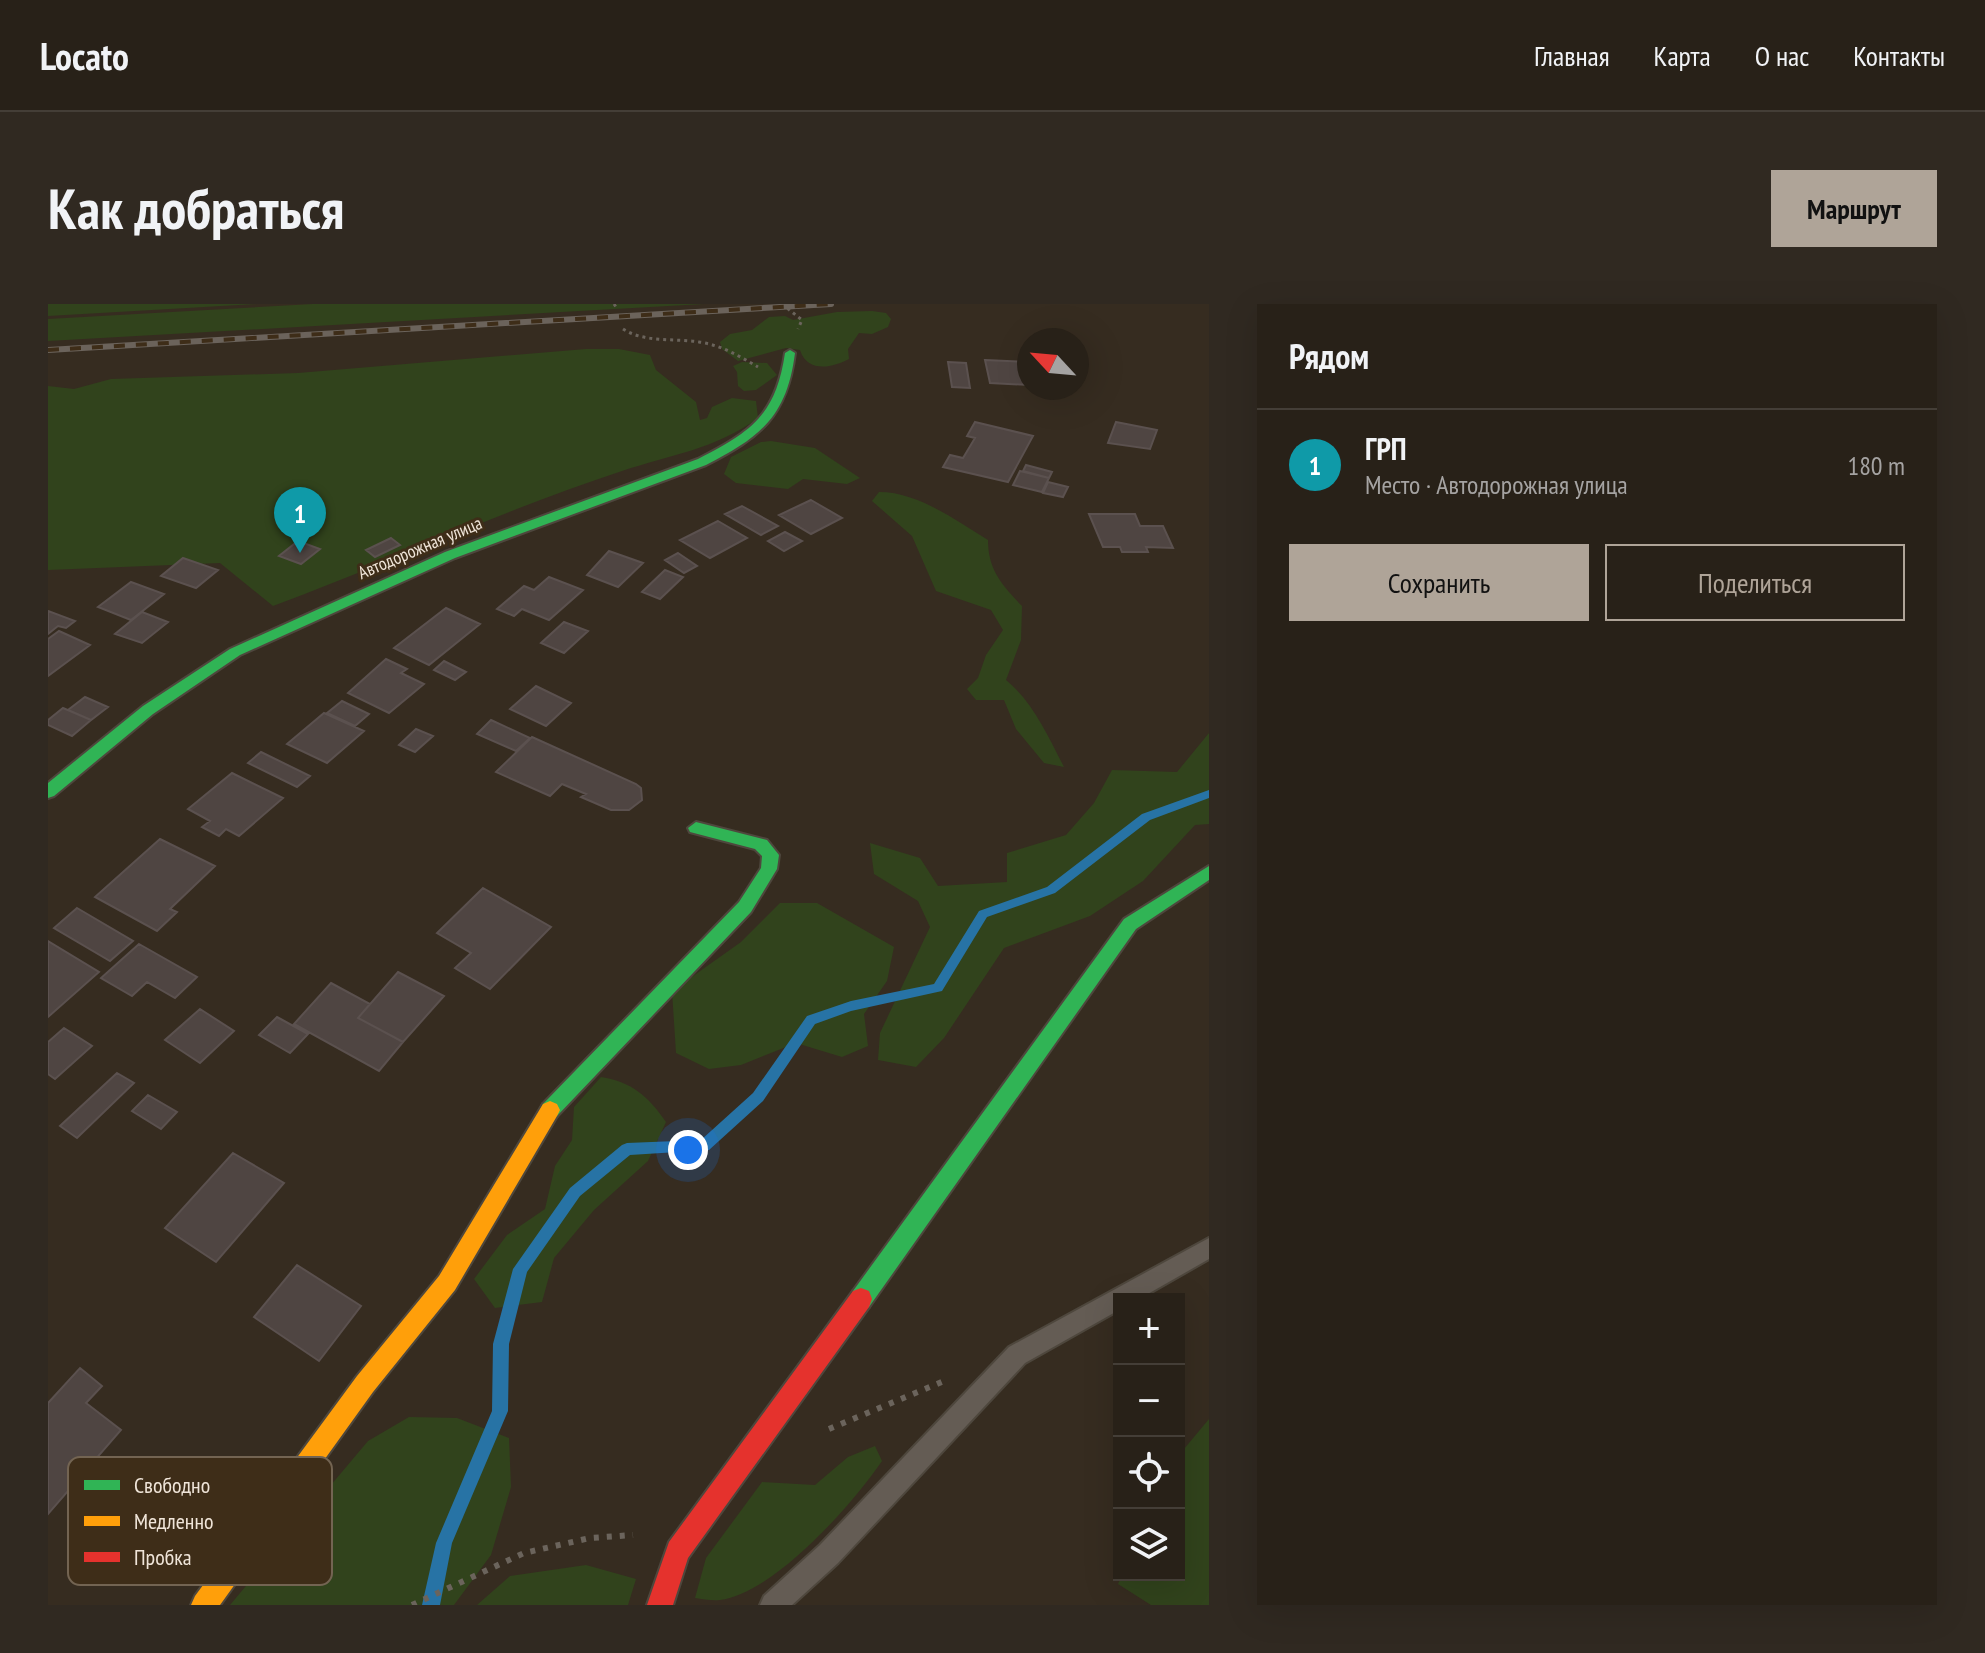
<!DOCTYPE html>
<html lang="ru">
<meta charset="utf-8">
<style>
body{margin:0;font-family:"PT Sans Narrow",sans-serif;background:#302921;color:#f1f3f6}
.controls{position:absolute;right:24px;bottom:24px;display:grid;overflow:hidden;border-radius:0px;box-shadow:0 8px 32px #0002}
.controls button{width:72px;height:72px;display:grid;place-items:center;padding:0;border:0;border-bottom:2px solid #443e37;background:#282118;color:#f1f3f6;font:40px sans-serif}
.compass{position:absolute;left:969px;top:24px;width:72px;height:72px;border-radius:50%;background:#282118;box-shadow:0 8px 32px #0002;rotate:296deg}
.you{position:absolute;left:640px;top:846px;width:28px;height:28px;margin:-20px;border:6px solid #fff;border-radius:50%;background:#1a73e8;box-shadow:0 0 0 12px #1a73e833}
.badge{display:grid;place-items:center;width:52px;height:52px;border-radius:50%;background:#afa498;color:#fff;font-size:26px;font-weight:700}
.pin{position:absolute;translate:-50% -66px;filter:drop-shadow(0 2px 4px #0008)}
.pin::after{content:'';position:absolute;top:42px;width:28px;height:24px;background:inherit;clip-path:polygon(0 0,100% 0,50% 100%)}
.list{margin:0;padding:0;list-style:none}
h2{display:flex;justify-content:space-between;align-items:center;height:104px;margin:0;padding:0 32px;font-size:34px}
h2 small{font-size:26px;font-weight:400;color:#a5a3a2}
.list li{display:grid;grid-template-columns:52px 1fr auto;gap:24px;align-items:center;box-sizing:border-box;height:112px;padding:0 32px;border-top:2px solid #443e37}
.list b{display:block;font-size:30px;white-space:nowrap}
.list p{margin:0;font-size:26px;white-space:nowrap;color:#a5a3a2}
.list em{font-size:26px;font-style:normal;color:#a5a3a2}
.actions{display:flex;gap:16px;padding:24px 32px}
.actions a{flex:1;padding:18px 0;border:2px solid #afa498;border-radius:0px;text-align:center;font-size:28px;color:#afa498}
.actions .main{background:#afa498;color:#111}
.icon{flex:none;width:44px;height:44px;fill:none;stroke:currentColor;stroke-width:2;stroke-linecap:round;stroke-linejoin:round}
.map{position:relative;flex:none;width:1161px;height:1301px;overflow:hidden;border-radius:0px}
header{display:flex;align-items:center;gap:48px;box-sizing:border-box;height:112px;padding:0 40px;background:#282118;border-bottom:2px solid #443e37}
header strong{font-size:38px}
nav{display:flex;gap:44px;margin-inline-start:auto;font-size:28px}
.intro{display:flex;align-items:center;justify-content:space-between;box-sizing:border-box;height:192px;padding:0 48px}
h1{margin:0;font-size:56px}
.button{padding:20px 36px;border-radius:0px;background:#afa498;color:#111;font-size:28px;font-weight:700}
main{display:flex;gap:48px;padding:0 48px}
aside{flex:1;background:#282118;border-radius:0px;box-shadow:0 8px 32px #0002}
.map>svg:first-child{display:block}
.green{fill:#31431c}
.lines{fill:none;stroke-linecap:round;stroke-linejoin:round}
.stream{fill:#2773a5;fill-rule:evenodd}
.building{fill:#4f4542;stroke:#5b514f;stroke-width:2}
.lane-casing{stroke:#4e473d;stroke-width:4}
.fast-casing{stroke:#4e473d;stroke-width:4}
.slow-casing{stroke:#4e473d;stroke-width:4}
.jam-casing{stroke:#4e473d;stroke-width:4}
.path-far1{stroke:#6b645c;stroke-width:3;stroke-dasharray:3 4;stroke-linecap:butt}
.path{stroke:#6b645c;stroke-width:6;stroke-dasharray:5 8;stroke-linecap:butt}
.lane{fill:#645c54;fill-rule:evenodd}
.fast{fill:#30b455;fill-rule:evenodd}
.slow{fill:#ff9f0a;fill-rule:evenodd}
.jam{fill:#e5322d;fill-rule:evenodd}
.rail-casing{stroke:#6b635b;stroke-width:6}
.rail{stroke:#3e2d18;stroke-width:4;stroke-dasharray:11;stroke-linecap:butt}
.labels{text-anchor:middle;stroke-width:6;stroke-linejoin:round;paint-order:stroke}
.far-street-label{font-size:18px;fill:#f0e5d9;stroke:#3e2d18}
.key{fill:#3e2d18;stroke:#736452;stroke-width:2}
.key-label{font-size:22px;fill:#f0e5d9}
</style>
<header>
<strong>Locato</strong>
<nav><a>Главная</a><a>Карта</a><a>О нас</a><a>Контакты</a></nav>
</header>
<div class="intro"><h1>Как добраться</h1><a class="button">Маршрут</a></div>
<main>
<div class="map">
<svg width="1161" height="1301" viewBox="0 0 1161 1301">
<rect width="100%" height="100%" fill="#362c20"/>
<path class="green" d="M0 0H209L0 12Z
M265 0H656L0 37V15Z
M824 7 838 9 843 15 840 23 824 30 811 29 800 45 801 55C784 64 759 69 752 46L738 44 690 57 674 45 672 38 682 30 704 26 721 13 737 12 745 16 789 8Z
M538 45H571L602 51 608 66 648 98 652 116 659 114 664 103 684 94 708 97 710 114C668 145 622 151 574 167 456 206 342 258 225 302L172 259 0 266V82L26 85 63 75 250 69Z
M694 58 719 59 729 71 708 86 696 87 690 82 689 68 685 62Z
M723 137 767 144 812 174 799 180 755 175 740 185 688 179 676 170 683 153 713 138Z
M831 188C870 188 907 216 940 236 940 266 954 281 974 302L973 336 958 376C985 398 1000 432 1016 463L996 459 968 425 956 396H928L919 385 930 374 938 351 955 326 943 306 888 287 864 232 824 197Z
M1161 429V520L1147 521 1095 577 1042 612 956 644 896 734 868 763 830 756 832 729 882 623 870 597 826 570 822 539 872 554 890 582 959 578V549L1018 531 1046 499 1064 466 1129 468Z
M732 599H769L846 643 839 677 816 710 820 742 794 753 748 739 693 761 661 765 628 749 624 687 693 638Z
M553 773C584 778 600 792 618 818L600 857 546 906 506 954 494 998 447 1004 426 975 459 931 497 905 507 862 524 836 526 803Z
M361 1113 409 1114 461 1134 463 1183 443 1251 406 1301H182L320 1137Z
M1161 1115V1301H1103L1070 1280 1074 1271H1131V1151Z
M827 1142 834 1157C804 1201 726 1289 672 1296 664 1297 655 1295 647 1294L658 1254 714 1178 767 1181 800 1153Z
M538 1261 588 1275 580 1301H429L462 1272Z"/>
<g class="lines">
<path class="stream" d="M1161 486V494L1102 516 1007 589 939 613 894 687 803 707 767 720 715 797 661 846 582 851 532 892 479 968 461 1040 460 1107 404 1239 392 1301H374L388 1239 444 1107 445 1040 465 965 522 884 574 841 579 839 653 836 705 789 759 712 803 697 886 680 931 607 999 583 1094 510Z"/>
</g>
<path class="building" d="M937 56 981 58V81L942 79Z
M900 58 918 59 922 84 904 83Z
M927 118 985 132 960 178 895 163 902 151 915 154 927 134 919 132Z
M1068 118 1109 126 1102 145 1060 139Z
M978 161 1004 168 1001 174 975 167Z
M972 167 1001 174 994 188 965 181Z
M1000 178 1020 183 1015 193 995 189Z
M763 196 794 214 763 230 731 211Z
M694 202 730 222 713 231 677 210Z
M1041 210H1087L1092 222H1115L1125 244 1098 243 1100 248H1074L1072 243H1055Z
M670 217 699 234 662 254 632 236Z
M737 228 754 237 736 247 720 237Z
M343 234 352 241 327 253 318 246Z
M250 237 272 245 253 260 231 252Z
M561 247 595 259 570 283 539 271Z
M630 249 649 262 636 269 617 256Z
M135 254 170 266 148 284 113 272Z
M617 266 635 273 612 295 594 288Z
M501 273 535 286 501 316 474 305 466 312 449 305 476 282 486 286Z
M83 278 116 290 83 316 50 303Z
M398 304 432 320 381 361 346 344Z
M0 307 27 317 18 324 10 322 0 330Z
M94 308 120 318 94 339 67 330Z
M516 318 540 327 516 349 493 339Z
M11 327 42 341 0 372V335Z
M338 355 359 365 353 369 376 380 341 409 300 389Z
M396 357 418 368 407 376 386 366Z
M488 382 523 399 498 422 462 405Z
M37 393 60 403 43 416 20 406Z
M294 397 321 410 307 422 279 409Z
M15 404 43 416 24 432 0 421V416Z
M276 409 316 427 279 459 239 440Z
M443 416 482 434 468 447 429 430Z
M368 425 385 432 367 448 351 441Z
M484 433 588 480 593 484 594 496 581 506H563L533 493 538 490 514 480 502 492 448 468Z
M213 448 262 472 249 483 200 459Z
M184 469 235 494 191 532 178 525 171 532 154 523 162 517 140 505Z
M112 535 167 562 122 605 129 608 109 627 47 593Z
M435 584 503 623 442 685 407 664 423 649 389 629Z
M29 604 85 637 62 657 6 624Z
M0 637 51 668 0 713Z
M91 640 149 673 127 694 99 678 84 692 53 674Z
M350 668 396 692 355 738 310 714Z
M283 679 322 700 310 714 355 738 331 767 246 720Z
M152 705 186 727 152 759 117 736Z
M229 713 260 730 242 749 211 731Z
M16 724 44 742 7 775 0 770V738Z
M69 769 86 779 29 834 12 822Z
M100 791 129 808 113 825 84 807Z
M185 849 236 879 168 958 117 924Z
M249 961 313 1002 271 1057 206 1013Z
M32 1064 54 1082 38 1099 73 1126 0 1210V1099Z"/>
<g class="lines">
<defs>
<path id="lane" d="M1161 934V955L1091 995H1071V1006L977 1059 790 1259 744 1301H712L716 1292 772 1241 961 1043Z"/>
<path id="fast" d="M742 46 747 49C739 112 713 133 658 161L407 254 192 351 105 410 6 492 0 494V479L95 402 182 345 397 248 650 155C703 128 728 111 737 49Z
M648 518 719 536 731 551 729 565 703 608 509 812 502 815 495 812 492 806 495 800 691 598 713 564 714 552 707 545 642 528 640 524Z
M1161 562V576L1088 625 821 1003 813 1006 805 1003 802 995 805 987 1076 615Z"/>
<path id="slow" d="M502 797 509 800 512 806 509 812 407 986 325 1088 172 1301H143L147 1292 309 1072 391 972 495 800Z"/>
<path id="jam" d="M813 984 821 987 824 995 821 1003 640 1254 625 1301H599L621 1238 805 987Z"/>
</defs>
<use href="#lane" class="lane-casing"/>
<use href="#fast" class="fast-casing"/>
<use href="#slow" class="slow-casing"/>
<use href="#jam" class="jam-casing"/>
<path class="path-far1" d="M566 0 568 3
M734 0 754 16 750 25
M575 25C597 39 625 34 651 38 673 41 691 52 710 63"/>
<path class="path" d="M781 1125 901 1075
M364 1301 476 1249 542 1234 585 1231"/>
<use href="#lane" class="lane"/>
<use href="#fast" class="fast"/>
<use href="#slow" class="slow"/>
<use href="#jam" class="jam"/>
<defs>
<path id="rail" d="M0 46 783 0"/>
</defs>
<use href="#rail" class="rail-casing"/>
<use href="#rail" class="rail"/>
</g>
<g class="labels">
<g class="far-street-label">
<text transform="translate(372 244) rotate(-23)" y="6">Автодорожная улица</text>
</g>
</g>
<rect x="20" y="1153" width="264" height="128" rx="12" class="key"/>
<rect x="36" y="1176" width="36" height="10" fill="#30b455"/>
<rect x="36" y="1212" width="36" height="10" fill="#ff9f0a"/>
<rect x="36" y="1248" width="36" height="10" fill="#e5322d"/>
<g class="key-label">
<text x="86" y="1189">Свободно</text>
<text x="86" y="1225">Медленно</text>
<text x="86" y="1261">Пробка</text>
</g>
</svg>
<div class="controls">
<button>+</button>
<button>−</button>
<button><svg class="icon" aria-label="locate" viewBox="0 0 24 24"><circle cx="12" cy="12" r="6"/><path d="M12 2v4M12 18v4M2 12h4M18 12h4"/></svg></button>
<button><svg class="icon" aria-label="layers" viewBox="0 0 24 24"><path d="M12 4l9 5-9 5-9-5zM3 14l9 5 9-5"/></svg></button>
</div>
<svg class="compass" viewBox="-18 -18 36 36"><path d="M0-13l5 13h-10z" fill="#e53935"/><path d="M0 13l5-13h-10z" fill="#a5a3a2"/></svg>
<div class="you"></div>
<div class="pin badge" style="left:252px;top:249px;background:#0f9aa8">1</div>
</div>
<aside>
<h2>Рядом<small></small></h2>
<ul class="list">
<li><span class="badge" style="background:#0f9aa8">1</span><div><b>ГРП</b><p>Место · Автодорожная улица</p></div><em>180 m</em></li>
</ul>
<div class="actions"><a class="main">Сохранить</a><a>Поделиться</a></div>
</aside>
</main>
